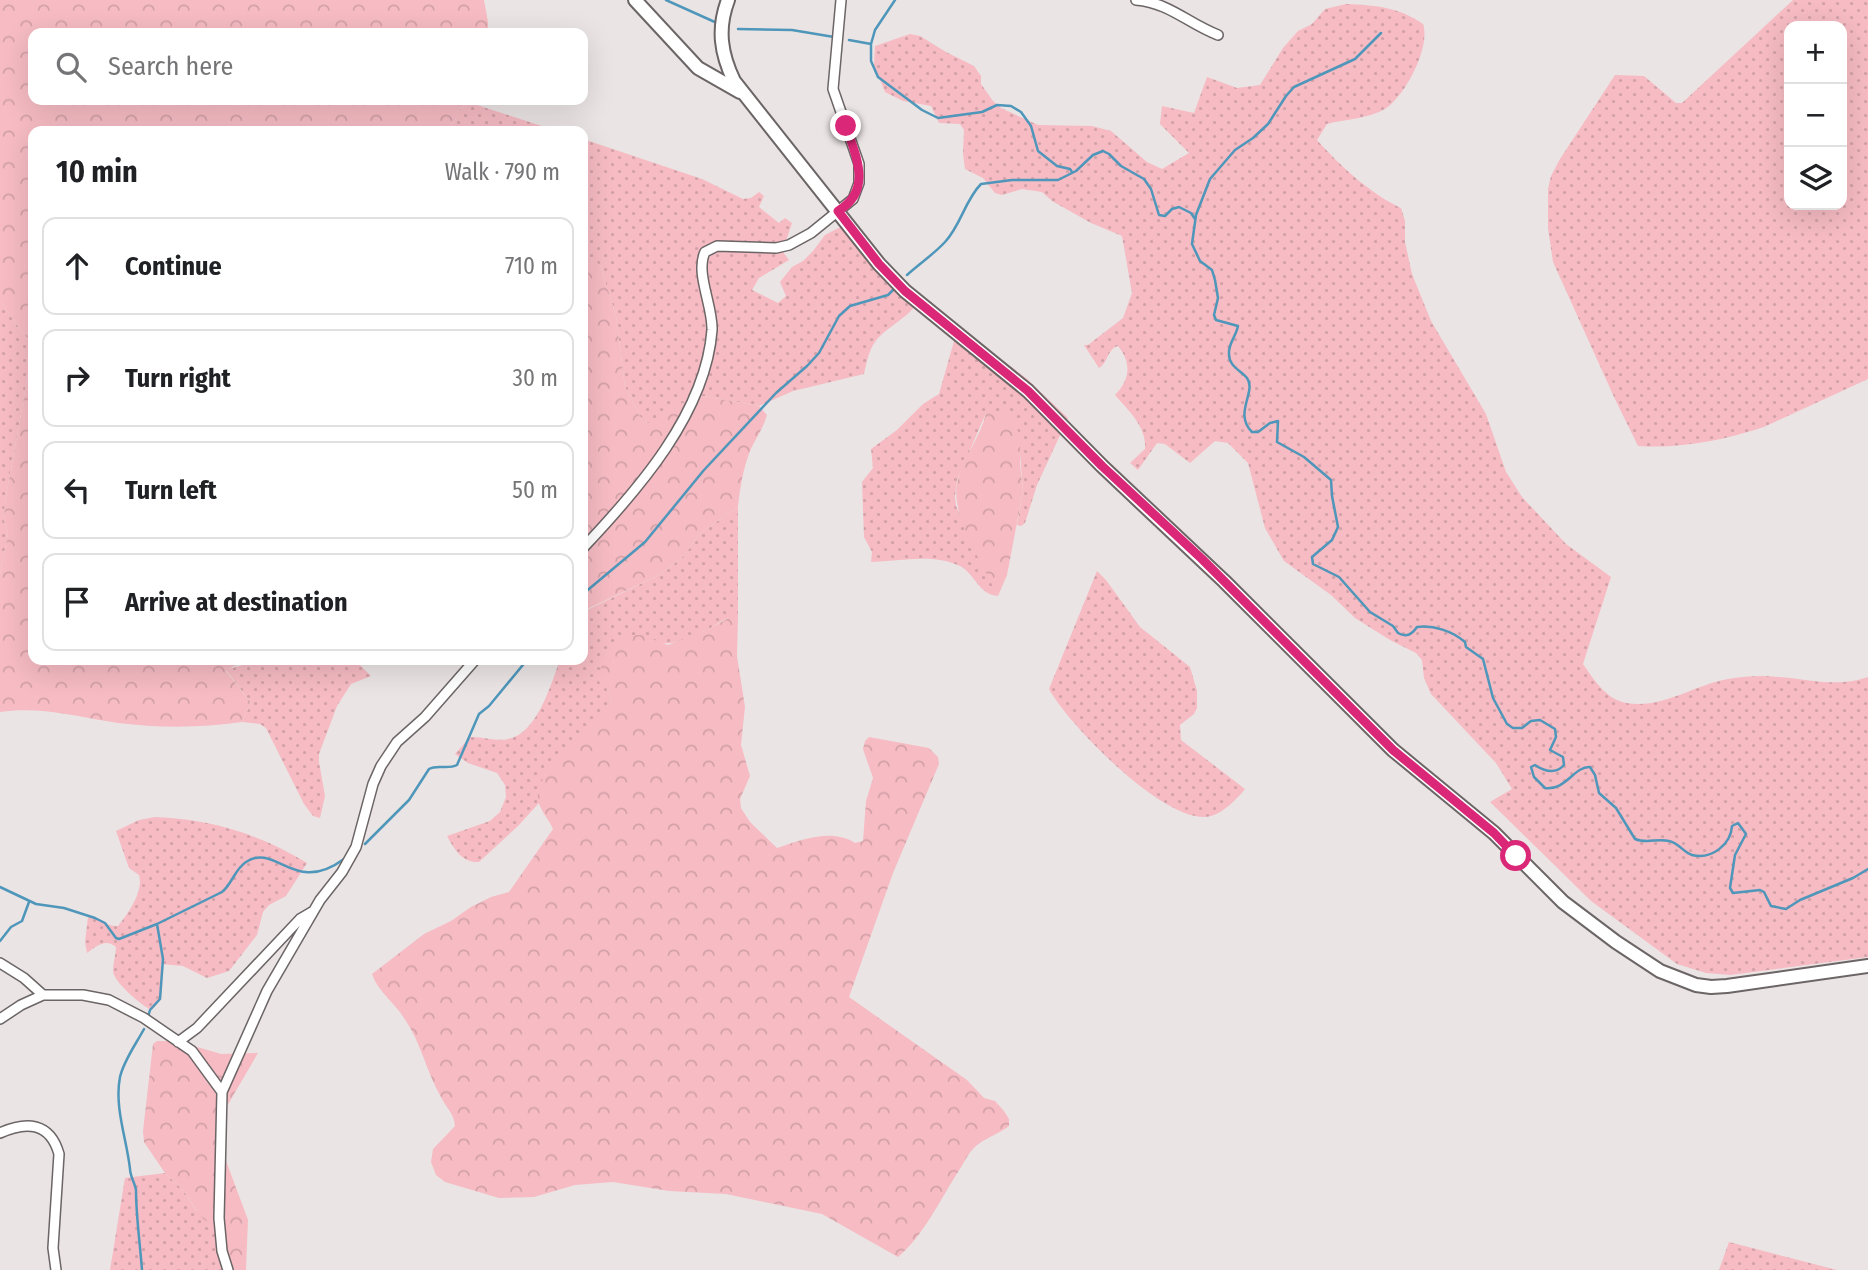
<!DOCTYPE html>
<meta charset="utf-8">
<style>
body{margin:0;font-family:"Fira Sans Condensed",sans-serif;background:#f6f6f6;color:#202124}
.controls{position:absolute;right:21px;top:21px;display:grid;overflow:hidden;border-radius:14px;box-shadow:0 7px 28px #0002}
.controls button{width:63px;height:63px;display:grid;place-items:center;padding:0;border:0;border-bottom:2px solid #e0e0e0;background:#fff;color:#202124;font:35px sans-serif}
.stop{position:absolute;width:21px;height:21px;margin:-16px;border:5px solid #db2777;border-radius:50%;background:#fff}
.stop.end{background:#db2777;border-color:#fff;box-shadow:0 2px 7px #0008}
.list{margin:0;padding:0;list-style:none}
h2{display:flex;justify-content:space-between;align-items:center;height:91px;margin:0;padding:0 28px;font-size:30px}
h2 small{font-size:23px;font-weight:400;color:#757577}
.list li{display:grid;grid-template-columns:46px 1fr auto;gap:21px;align-items:center;box-sizing:border-box;height:98px;margin:0 14px 14px;padding:0 14px;border:2px solid #e0e0e0;border-radius:14px}
.list b{display:block;font-size:26px;white-space:nowrap}
.list em{font-size:23px;font-style:normal;color:#757577}
.icon{flex:none;width:38px;height:38px;fill:none;stroke:currentColor;stroke-width:2;stroke-linecap:round;stroke-linejoin:round}
.map{position:relative;flex:none;width:1868px;height:1270px;overflow:hidden}
.search{position:absolute;background:#fff;box-shadow:0 7px 28px #0002;left:28px;top:28px;width:560px;height:77px;display:flex;align-items:center;gap:18px;box-sizing:border-box;padding:0 24px;border-radius:14px;color:#757577;font-size:26px}
.panel{position:absolute;background:#fff;box-shadow:0 7px 28px #0002;left:28px;top:126px;width:560px;height:539px;border-radius:14px}
.map>svg:first-child{display:block}
.grass{fill:url(#grass-dots);fill-rule:evenodd}
.forest{fill:url(#forest-crowns)}
.lines{fill:none;stroke-linecap:round;stroke-linejoin:round}
.stream{stroke:#4e96ba;stroke-width:2.5}
.street-casing{stroke:#6b6566;stroke-width:12}
.secondary-casing{stroke:#6b6566;stroke-width:16}
.street{stroke:#fff;stroke-width:9}
.secondary{stroke:#fff;stroke-width:12}
.route{stroke:#db2777;stroke-width:9}
</style>
<div class="map">
<svg width="1868" height="1270" viewBox="0 0 1868 1270">
<defs>
<pattern id="grass-dots" width="8" height="8" patternUnits="userSpaceOnUse" patternTransform="scale(1.75)"><rect width="8" height="8" fill="#f6bbc3"/><path d="M2 2h.1M6 6h.1" fill="none" stroke="#d3a1a8" stroke-width="1.8" stroke-linecap="round"/></pattern>
<pattern id="forest-crowns" width="20" height="18" patternUnits="userSpaceOnUse" patternTransform="scale(1.75)"><rect width="20" height="18" fill="#f6bbc3"/><path d="M2 6a3 3 0 1 1 6 0M12 15a3 3 0 1 1 6 0" fill="none" stroke="#d3a1a8"/></pattern>
</defs>
<rect width="100%" height="100%" fill="#ebe4e4"/>
<path class="grass" d="M1793 0H1868V379L1764 427C1725 440 1680 449 1638 446L1614 397 1553 262 1548 228V189L1551 176 1560 159 1615 75 1644 76 1676 103H1682ZM1789 26H1842V205H1789Z
M1346 4C1374 5 1399 7 1423 24 1431 47 1405 96 1385 109 1368 119 1345 119 1327 124L1317 140C1338 164 1372 195 1401 208L1405 221V242L1412 274 1431 321 1486 414 1506 472 1522 497 1566 544 1611 577 1583 664C1594 680 1606 699 1626 703 1663 710 1698 682 1734 678 1749 676 1763 675 1778 677 1809 679 1837 688 1868 677V957L1730 975 1706 973 1677 964 1591 901 1490 802 1512 789 1496 763 1431 694 1424 678 1422 660 1416 653 1390 640 1355 618 1331 595 1284 561 1265 528 1248 463 1228 443 1215 441 1190 463 1165 444 1157 443 1138 470 1130 463 1145 449C1147 427 1128 410 1115 395 1130 380 1132 363 1118 346 1107 349 1108 363 1099 368L1084 345H1088L1123 318 1132 293 1122 236 1091 223 1052 201 1042 192 1022 189 1002 195 995 193 983 178 965 169 963 154 964 130 960 124 939 123 931 106 903 101 885 92 874 65 875 46 910 34 920 36 946 52 974 66 981 76V84L993 101 1001 108 1038 125 1092 126 1111 131 1147 162 1162 169 1189 153 1160 124 1162 106 1194 113 1207 77 1237 88 1260 85 1283 48 1298 31 1312 24 1325 9Z
M471 103 557 131H447L456 119 459 109Z
M583 139 702 179 743 199 751 198 759 192 764 196 759 207 779 223 785 218 792 223 785 244 780 248 789 260 759 278 752 290 778 303 786 296 780 282 792 267 803 261 813 251 825 235 850 222 871 250 920 297C913 315 893 323 879 337 869 347 867 361 864 374L793 391 759 406 703 396 690 399 655 423H648L641 418 625 387 616 316 600 265 583 256Z
M0 301 33 347 5 502 4 520 8 533 0 575Z
M958 327 1026 378 1068 418 1037 485 1025 523 1021 526 1017 525 1023 491 1020 453 986 413 957 480 955 496 956 506 998 596C979 595 975 574 960 566 933 553 900 561 871 562L872 552 864 537 862 482 873 468 871 449 897 430 923 404 939 394Z
M738 507V617C725 616 718 624 707 630 693 637 673 646 658 643L607 689 612 699 608 706 538 793 539 803 518 826 479 862C462 863 454 849 447 836L490 821 500 812 506 797 505 785 497 773 468 763 455 754 470 737C483 736 496 742 508 739 537 734 551 684 560 660H583V616L587 610 659 575 684 556 699 534Z
M1097 571 1106 580 1140 627 1190 667 1197 691V708L1194 714 1180 725 1181 740 1245 789C1236 800 1224 812 1211 816 1168 828 1068 724 1049 689Z
M258 660H355L371 676 351 684 337 706 319 754V762L325 796 320 818 313 816 304 804 266 728 260 724 242 722 251 703 226 670Z
M155 817C210 819 260 834 307 863L286 896 269 905 263 912 257 935 229 971 207 978 183 966 161 964C162 979 166 1000 151 1010 141 1005 112 981 113 970 113 962 116 955 116 947 106 938 96 946 87 953L85 942 88 917C99 918 107 927 118 926 128 914 144 891 139 875L129 868 116 831 139 820Z
M165 1173 183 1190 196 1210 220 1231 234 1270H110L125 1178Z
M1729 1242 1837 1270H1719Z"/>
<path class="forest" d="M0 0H484L488 22V33H33V100H468L471 103 459 109 456 119 447 131H33V660H258L234 666 226 671 251 703 242 722C201 728 159 728 118 723 77 717 41 706 0 712V575L8 533 4 520 5 502 33 347 0 301Z
M583 256 594 260 600 265 616 316 625 387 641 418 648 423H655L680 404 703 396 759 406 767 415C762 431 756 438 750 451 743 469 740 488 738 507L699 534 684 556 659 575 583 611Z
M996 411 1008 415 1017 428 1020 439V463L1023 491 1007 575 998 596C983 564 948 513 958 479 964 456 981 436 986 413Z
M732 616 738 617 737 656 745 707 741 745 750 776 740 799 741 808 750 822 777 848C802 840 831 828 855 843L863 841 866 801 873 778 863 749 865 741 869 737 929 748 938 757 939 764 893 873 849 997 967 1080 984 1098 995 1101 1004 1111 1009 1119V1126C998 1135 983 1138 973 1149 967 1155 963 1165 958 1172 940 1200 924 1235 898 1257L822 1214 726 1194 669 1191 613 1182 575 1185 534 1197 499 1198 445 1182 436 1175 431 1162 433 1149 455 1126C454 1113 446 1108 441 1097 426 1071 421 1042 404 1018 394 1002 378 992 372 974L424 934 451 921 471 907 491 897 509 892 553 829C549 820 540 810 538 800 534 772 589 724 608 706L612 699 607 689 599 682C599 660 615 634 641 635 649 636 659 643 668 645L707 630Z
M157 1041H177L221 1054 258 1053 223 1113 225 1158 248 1220 246 1270H234L220 1231 201 1217 183 1190 165 1173 144 1142 143 1131 153 1044Z"/>
<g class="lines">
<path class="stream" d="M666 0 717 23
M895 0 875 30 871 44V61L878 77 922 110 938 118 982 112 997 105 1011 106 1021 112 1031 126 1038 151 1057 166 1070 169 1072 172
M738 29 792 30 834 37
M1381 33 1355 59 1294 87 1286 96 1268 124 1253 138 1235 150 1210 179 1196 215 1192 244 1200 261 1212 270 1215 280 1218 298 1214 315 1216 320 1238 326C1236 336 1229 343 1229 352 1228 367 1241 370 1247 378 1257 392 1233 413 1252 432H1258L1270 423 1278 421 1277 442 1304 457 1331 480 1332 496 1338 527 1332 540 1312 557 1313 564 1339 577 1370 612 1393 626 1398 633C1407 638 1412 634 1417 627 1434 625 1452 631 1465 642L1466 647 1483 659 1493 698 1507 724 1513 728H1522L1531 721 1540 720 1555 729 1556 737 1550 750 1563 757 1564 765C1555 775 1544 771 1535 765L1531 767 1534 777 1545 788C1566 791 1574 766 1590 767L1595 775 1599 793 1616 808 1635 839C1647 844 1657 838 1669 841 1679 843 1684 853 1692 855 1712 860 1731 844 1732 826L1738 823 1746 834 1735 855 1730 888 1733 893 1760 890 1764 892 1771 906 1786 909 1800 900 1853 878 1868 869
M849 40 871 44
M907 275C919 264 934 254 945 242 961 225 965 200 981 184L1012 180H1058L1076 171 1093 155 1103 151 1109 154 1121 166 1144 179 1151 189 1159 215 1165 216 1172 209 1179 207 1191 213 1195 219
M583 594 645 542 704 470 776 393 807 366 819 353 839 316 850 306 888 295 895 288
M365 844 409 800 429 769C438 764 447 770 457 765L479 714 489 706 527 660
M0 887 36 904 64 908 95 918 105 923 116 938 119 939 157 924 222 892C232 884 235 869 246 862 276 842 294 896 344 859
M0 941 11 927 22 921 29 902
M148 1017 150 1010 160 999 163 959 157 924
M142 1270C140 1243 136 1216 136 1190 135 1183 130 1176 130 1169 127 1140 114 1107 120 1077 124 1060 136 1044 144 1029"/>
<defs>
<path id="street" d="M1136 0C1170 3 1187 23 1218 35
M583 548C637 491 706 413 712 330 713 306 695 273 705 252L717 246 776 248 789 245 811 233 853 199 859 183V164L833 89 841 0
M0 963 24 978 43 995
M0 1019 21 1005 43 995H83L109 1000 144 1018 192 1051 222 1092
M178 1042 197 1028 300 919 312 912
M0 1133C26 1121 50 1122 59 1154L53 1248 56 1270
M228 1270 222 1251 219 1218 222 1092 267 991 320 900 342 872 356 847 373 784 381 766 397 742 425 717 475 660"/>
<path id="secondary" d="M635 0 698 68 740 92
M728 0C717 29 721 54 734 81L879 264 905 291 1028 391 1102 466 1224 581 1393 750 1494 833 1563 902 1616 942 1660 971 1696 985 1711 987 1727 986 1868 966"/>
</defs>
<use href="#street" class="street-casing"/>
<use href="#secondary" class="secondary-casing"/>
<use href="#street" class="street"/>
<use href="#secondary" class="secondary"/>
</g>
<g class="lines">
<path class="route" d="M846 126C856 157 873 190 838 211L879 264 905 291 1028 391 1102 466 1202 559 1393 750 1494 833 1516 856"/>
</g>
</svg>
<div class="controls">
<button>+</button>
<button>−</button>
<button><svg class="icon" aria-label="layers" viewBox="0 0 24 24"><path d="M12 4l9 5-9 5-9-5zM3 14l9 5 9-5"/></svg></button>
</div>
<div class="stop" style="left:1516px;top:856px"></div>
<div class="stop end" style="left:846px;top:126px"></div>
<div class="search"><svg class="icon" aria-label="search" viewBox="0 0 24 24"><circle cx="10" cy="10" r="6"/><path d="M15 15l6 6"/></svg>Search here</div>
<section class="panel">
<h2>10 min<small>Walk · 790 m</small></h2>
<ul class="list">
<li><svg class="icon" aria-label="ahead" viewBox="0 0 24 24"><path d="M12 20V5M6 11l6-6 6 6"/></svg><div><b>Continue</b></div><em>710 m</em></li>
<li><svg class="icon" aria-label="right" viewBox="0 0 24 24"><path d="M7 20v-9h11M14 6l5 5-5 5"/></svg><div><b>Turn right</b></div><em>30 m</em></li>
<li><svg class="icon" aria-label="left" viewBox="0 0 24 24"><path d="M17 20v-9H6M10 6l-5 5 5 5"/></svg><div><b>Turn left</b></div><em>50 m</em></li>
<li><svg class="icon" aria-label="arrive" viewBox="0 0 24 24"><path d="M6 21V4h12l-3 4 3 4H6"/></svg><div><b>Arrive at destination</b></div></li>
</ul>
</section>
</div>
